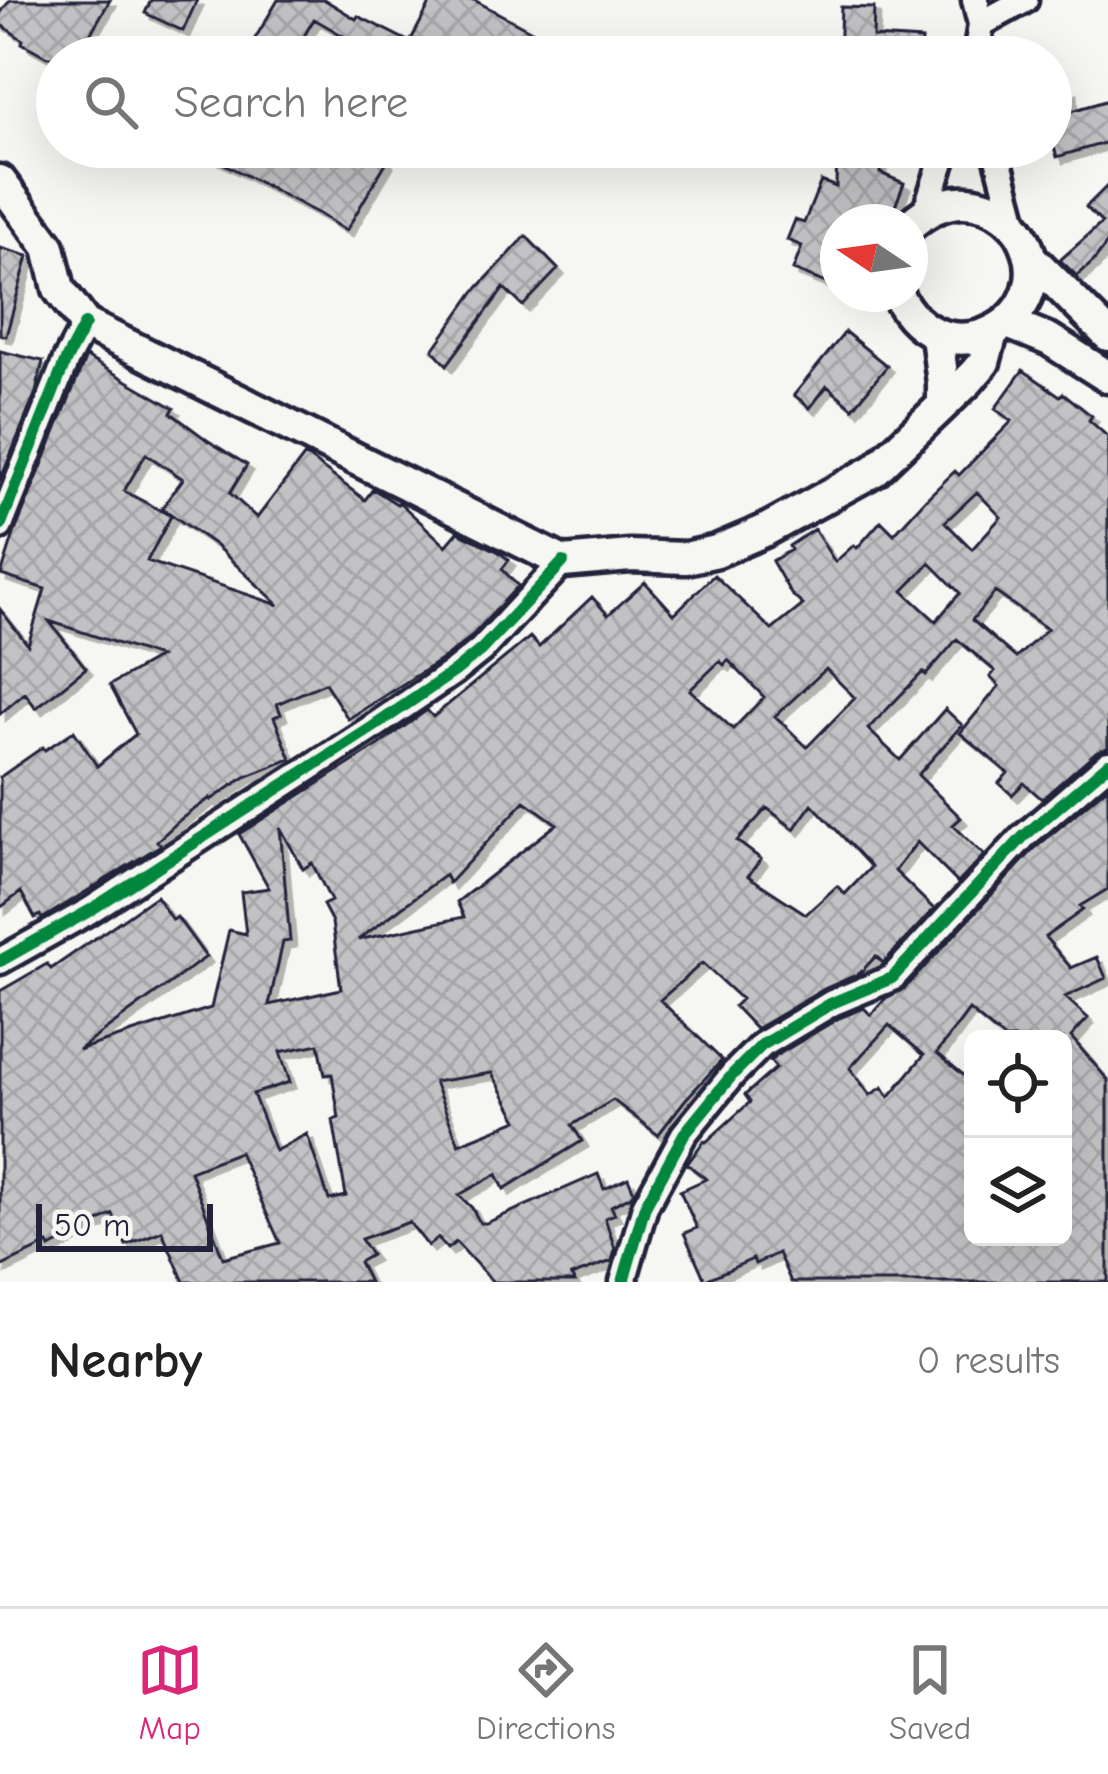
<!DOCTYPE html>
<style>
body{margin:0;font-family:"Comic Neue",sans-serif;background:#f6f6f6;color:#222}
.controls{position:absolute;right:36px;bottom:36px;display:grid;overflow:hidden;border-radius:18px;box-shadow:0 12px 48px #0002}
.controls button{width:108px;height:108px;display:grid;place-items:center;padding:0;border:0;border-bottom:3px solid #e0e0e0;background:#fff;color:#222;font:60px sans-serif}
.compass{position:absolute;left:820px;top:204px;width:108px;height:108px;border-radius:50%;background:#fff;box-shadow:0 12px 48px #0002;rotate:283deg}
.scale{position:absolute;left:36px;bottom:30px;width:177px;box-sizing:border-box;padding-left:12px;border:6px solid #22223b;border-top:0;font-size:33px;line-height:42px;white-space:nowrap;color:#22223b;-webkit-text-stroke:9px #f6f6f2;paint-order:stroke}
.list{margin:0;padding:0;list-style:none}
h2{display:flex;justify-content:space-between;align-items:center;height:156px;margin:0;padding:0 48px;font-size:51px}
h2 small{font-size:39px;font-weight:400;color:#767676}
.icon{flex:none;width:66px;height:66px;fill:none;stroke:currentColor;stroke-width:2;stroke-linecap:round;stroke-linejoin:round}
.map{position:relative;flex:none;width:1108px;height:1282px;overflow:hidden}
.search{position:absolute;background:#fff;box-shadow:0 12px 48px #0002;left:36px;right:36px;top:36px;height:132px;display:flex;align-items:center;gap:30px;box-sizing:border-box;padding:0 42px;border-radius:66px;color:#767676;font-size:45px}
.sheet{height:324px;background:#fff}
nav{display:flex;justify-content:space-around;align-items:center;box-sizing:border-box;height:168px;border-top:3px solid #e0e0e0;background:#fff;font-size:33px;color:#767676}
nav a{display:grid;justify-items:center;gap:6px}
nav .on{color:#db2777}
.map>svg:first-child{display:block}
.building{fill:url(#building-cross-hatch);stroke:#22223b;stroke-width:3;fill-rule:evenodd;filter:url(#shadow)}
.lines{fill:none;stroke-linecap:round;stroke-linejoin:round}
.minor-casing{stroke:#22223b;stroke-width:33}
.major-casing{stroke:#22223b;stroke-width:39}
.minor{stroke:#f6f6f2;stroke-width:24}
.major{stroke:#f6f6f2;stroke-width:30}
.cycleway-casing{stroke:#f6f6f2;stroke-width:20}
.cycleway{stroke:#00873e;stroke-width:12}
</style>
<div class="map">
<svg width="1108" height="1282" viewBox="0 0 1108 1282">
<defs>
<pattern id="building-cross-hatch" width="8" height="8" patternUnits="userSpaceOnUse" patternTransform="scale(3)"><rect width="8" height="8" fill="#c2c2c4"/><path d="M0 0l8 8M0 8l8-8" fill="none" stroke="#a6a6a9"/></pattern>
<filter id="shadow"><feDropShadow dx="6" dy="6" stdDeviation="0" flood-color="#0004"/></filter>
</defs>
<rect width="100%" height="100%" fill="#f6f6f2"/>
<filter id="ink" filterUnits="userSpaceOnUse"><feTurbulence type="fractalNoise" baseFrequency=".00833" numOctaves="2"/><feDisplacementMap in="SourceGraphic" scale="24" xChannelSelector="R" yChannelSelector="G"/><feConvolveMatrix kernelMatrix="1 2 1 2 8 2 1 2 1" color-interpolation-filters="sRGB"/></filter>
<g filter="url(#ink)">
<path class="building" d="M10 0H110L88 38 120 57H47L22 43 23 40 0 24V14Z
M151 0H197L183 31 145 13Z
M278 0H325L356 19 358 16 410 42 432 0H474L541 36 530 57H338L347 38 314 19 292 57H244Z
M841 7 874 8 873 37 922 40 921 57H839Z
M1071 88 1072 111 1108 100V142L1057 157 1051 137V94Z
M192 147H392L385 159 387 161 346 231 319 214Z
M837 147H881L880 173 904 183 889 222H838V268L831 285 793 270 802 246 787 240 795 220 804 223 821 181 836 187Z
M1108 185V242L1094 261 1077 276 1060 260 1102 223 1086 207Z
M526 236 558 269 523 306 504 288 447 365 433 350 474 292Z
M0 248 28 256 6 336 0 335Z
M845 332 887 366 853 408 827 386 810 408 794 395Z
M0 351 43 361 36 392 0 481Z
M86 357 174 408 171 413 207 440 247 465 230 493 257 518 305 455 365 500 373 489 397 504 399 502 446 546 458 532 499 552 509 560 502 569 518 586 470 638 447 656 348 719 325 683 277 704 281 714 274 717 291 759 245 777 211 800 210 798 181 819 157 841 161 845 42 919 40 915 35 918 21 892 0 908V777L43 747 45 750 74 731 97 766 136 734 110 685 159 657 49 621 86 668 36 708 25 693 0 714V609L28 645 45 589 1 575 14 534ZM146 454 183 479 162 508 215 545 279 605 147 561 171 516 124 491Z
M1023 370 1060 396 1063 393 1092 416 1089 420 1108 437V748L1097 751 1042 799 1024 783 1012 795 999 783 1008 773 960 733 999 686 990 677 995 671 957 639 926 675 923 672 868 729 900 760 945 709 962 725 918 775 961 818 953 825 984 855 958 883 917 842 895 871 934 909 883 963 876 956 860 973 824 989 756 1029 734 1006 741 999 702 963 660 1000 722 1060 685 1100 658 1135 613 1100 572 1125 582 1141 504 1189 497 1174 459 1195 472 1208 480 1223H486L598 1174 604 1189 628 1178 634 1192 631 1196 611 1206 615 1214 605 1218 615 1249 612 1261 571 1276 575 1282H493L456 1242 447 1249 438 1238 428 1246 409 1222 361 1239 371 1255 359 1262 369 1282H184L162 1231 126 1245 113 1214 50 1248 48 1244 0 1267V991L47 964 51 969 156 896 172 920 177 917 206 957 78 1050 211 1008 229 930 246 934 241 892 269 888 239 834 379 745 427 710 433 717 530 637 539 647 592 597 608 615 645 582 674 614 714 575 772 630 803 605 791 594 772 561 791 550 789 546 814 529 835 562 854 545 857 548 881 521 894 534 925 500 955 471 959 475 1012 421 995 409ZM977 492 1001 517 972 549 945 522ZM930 563 960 593 936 621 903 591ZM995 592 1047 629 1016 658 972 620ZM728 660 764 697 733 729 690 690 720 661 724 665ZM826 669 855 698 807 747 775 716ZM525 801 557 824 457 902 464 917 358 940 445 875 449 883ZM812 804 871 867 845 894 837 886 806 914 748 876 761 859 737 841 767 808 794 829ZM280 827 303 869 312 863 331 901 323 905 332 922 341 989 269 1005 283 942 290 941ZM319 1044 325 1075 332 1074 339 1118 333 1120 346 1196 329 1200 307 1134 275 1151 253 1094 290 1082 280 1052ZM492 1073 518 1120 459 1144 434 1082ZM239 1152 280 1243 223 1258 190 1171Z
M1108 786V889L1080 906 1083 910 1045 937 1071 968 1097 957 1106 978 1065 997 1088 1018 1071 1037 1108 1080V1282H791L778 1253 755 1264 753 1259 705 1280 684 1233 697 1228 680 1191 706 1179 687 1164 704 1141 706 1142 750 1102 745 1095 776 1068 770 1061 776 1056 839 1018 864 1008 871 1015 886 998 904 989 1034 849ZM969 1010 1004 1039H1063V1237H973V1083L937 1053ZM889 1025 924 1055 889 1097 883 1087 870 1095 850 1068Z"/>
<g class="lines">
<defs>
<path id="minor" d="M975 0 981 24 976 57
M981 24 1025 0
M995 147 1016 226
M925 212 947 147
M0 526 66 360 85 324
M0 961 89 911 373 727 455 671 481 650 563 562
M623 1282 645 1206 684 1134 733 1074 762 1045 832 1003 892 978 1023 837 1108 764"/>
<path id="major" d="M0 181 49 247 59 289 85 324 563 562 630 556 686 558 717 551 764 531 875 470 968 381 984 362 992 333
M1031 258 1108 335
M897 294C943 388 1069 317 1021 234 1013 221 1000 211 986 206 957 196 932 205 910 225
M1008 323 1050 340 1108 377
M937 336 943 383V403"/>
</defs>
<use href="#minor" class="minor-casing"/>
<use href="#major" class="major-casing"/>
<use href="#minor" class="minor"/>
<use href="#major" class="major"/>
<defs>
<path id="cycleway" d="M0 526 66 360 85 324
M0 961 89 911 373 727 455 671 481 650 563 562
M623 1282 645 1206 684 1134 733 1074 762 1045 832 1003 892 978 1023 837 1108 764"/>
</defs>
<use href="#cycleway" class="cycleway-casing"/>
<use href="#cycleway" class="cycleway"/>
</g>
</g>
</svg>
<div class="controls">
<button><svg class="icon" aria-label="locate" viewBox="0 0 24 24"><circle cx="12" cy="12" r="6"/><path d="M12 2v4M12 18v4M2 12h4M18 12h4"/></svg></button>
<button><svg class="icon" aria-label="layers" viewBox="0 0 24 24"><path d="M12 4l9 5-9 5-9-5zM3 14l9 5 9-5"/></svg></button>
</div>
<svg class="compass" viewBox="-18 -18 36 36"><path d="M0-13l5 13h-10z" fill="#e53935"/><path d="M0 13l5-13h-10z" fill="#767676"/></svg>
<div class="scale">50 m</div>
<div class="search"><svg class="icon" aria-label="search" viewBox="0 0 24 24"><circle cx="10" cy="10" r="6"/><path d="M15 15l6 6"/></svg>Search here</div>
</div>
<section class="sheet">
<h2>Nearby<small>0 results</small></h2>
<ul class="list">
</ul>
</section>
<nav>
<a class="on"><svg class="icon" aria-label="map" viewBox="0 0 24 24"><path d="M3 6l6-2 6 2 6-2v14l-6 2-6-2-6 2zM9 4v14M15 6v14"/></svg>Map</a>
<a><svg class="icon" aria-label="directions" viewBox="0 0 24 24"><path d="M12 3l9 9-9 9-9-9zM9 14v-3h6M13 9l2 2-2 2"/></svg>Directions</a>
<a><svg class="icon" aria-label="saved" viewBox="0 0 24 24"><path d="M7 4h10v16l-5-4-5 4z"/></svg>Saved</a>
</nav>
